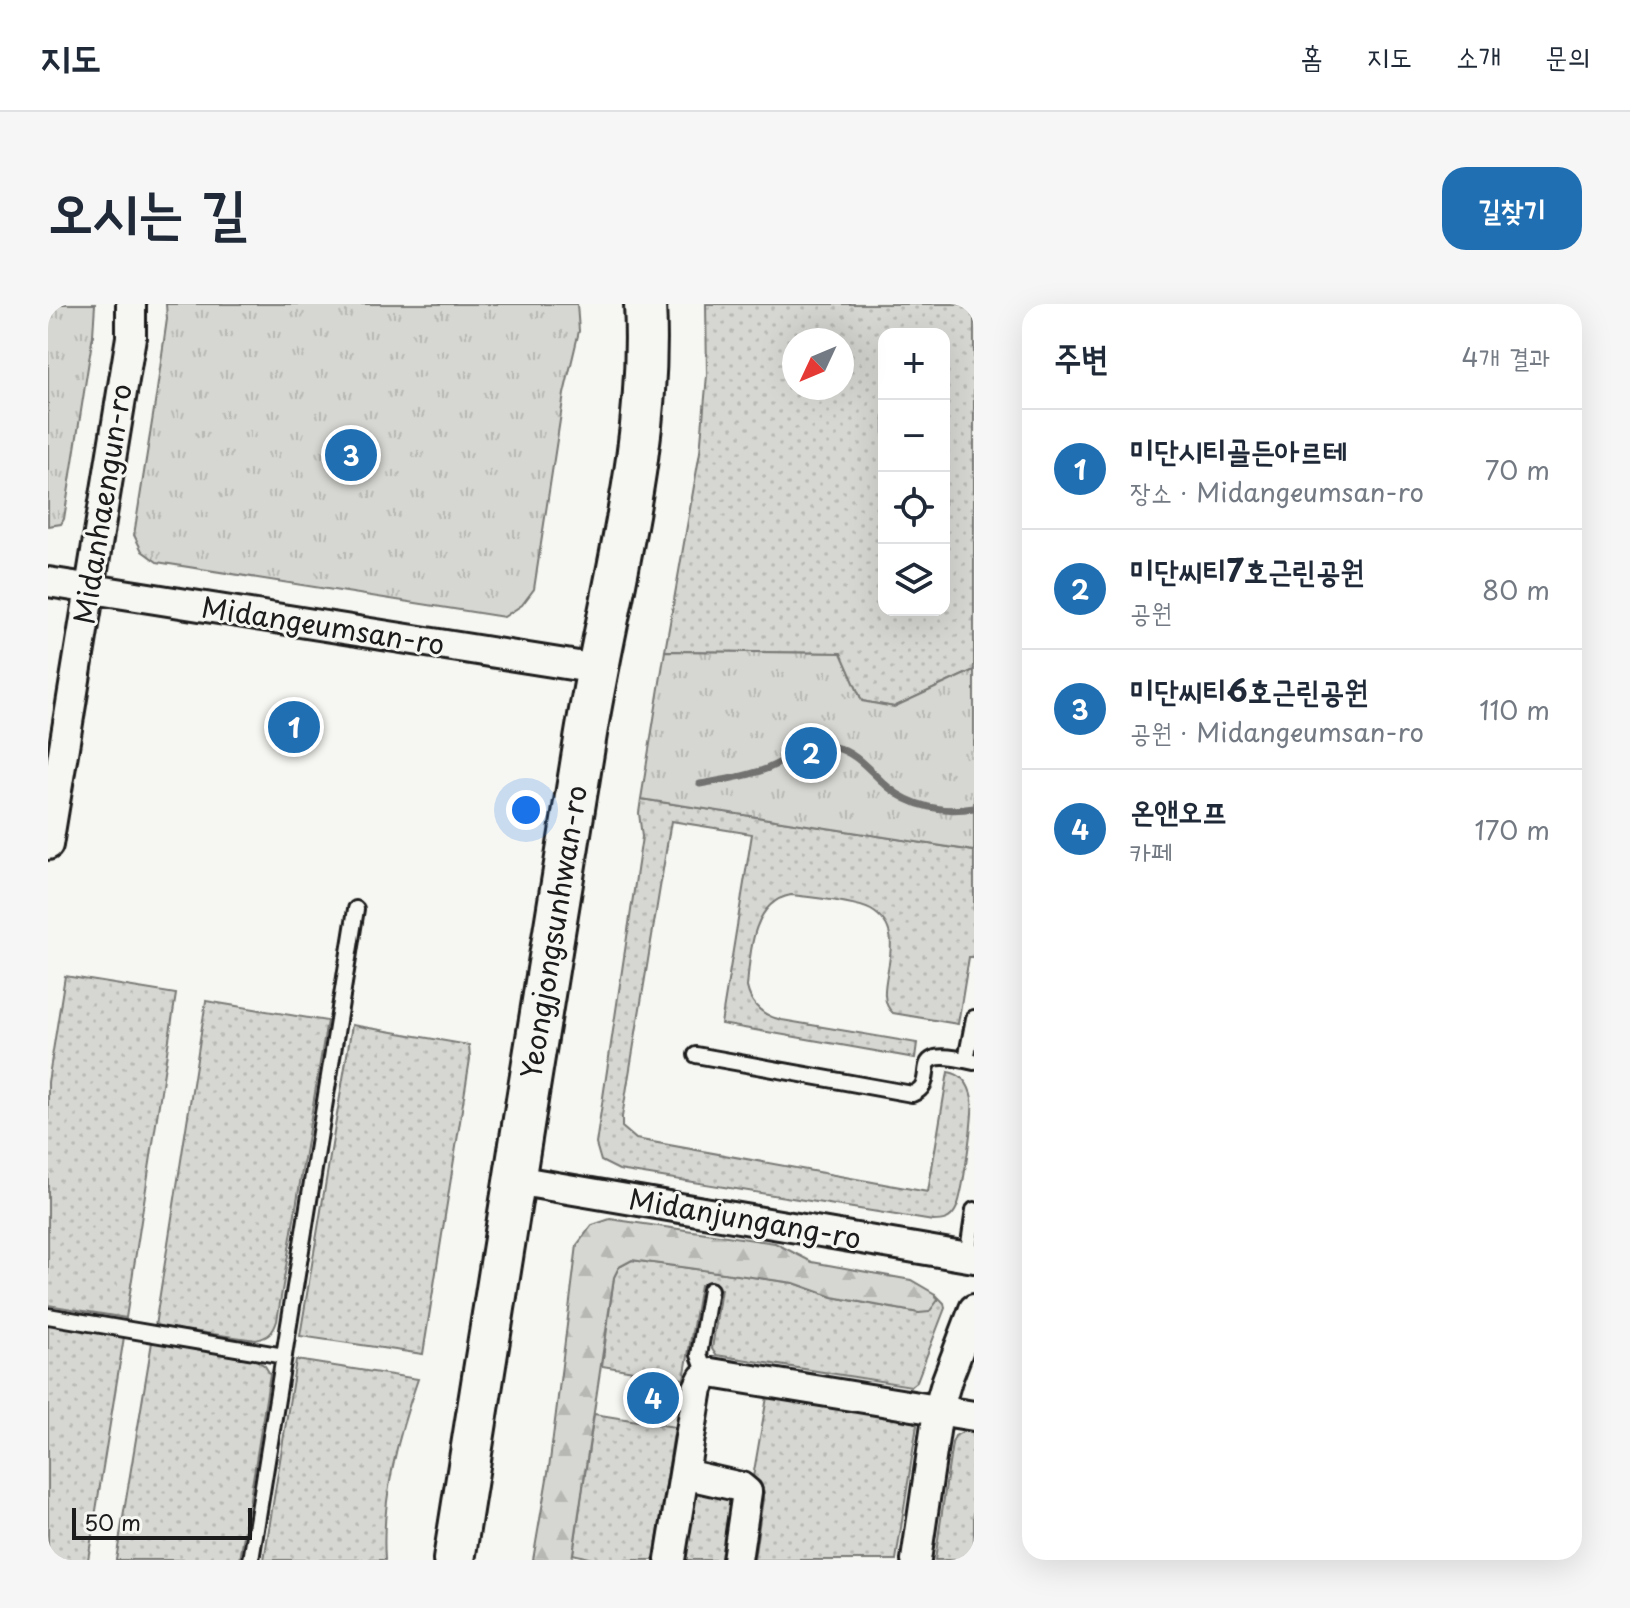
<!DOCTYPE html>
<html lang="ko">
<meta charset="utf-8">
<style>
body{margin:0;font-family:"Playpen Sans","Poor Story",sans-serif;background:#f6f6f7;color:#1f2937}
.controls{position:absolute;right:24px;top:24px;display:grid;overflow:hidden;border-radius:16px;box-shadow:0 8px 32px #0002}
.controls button{width:72px;height:72px;display:grid;place-items:center;padding:0;border:0;border-bottom:2px solid #e0e1e3;background:#fff;color:#1f2937;font:40px sans-serif}
.compass{position:absolute;left:734px;top:24px;width:72px;height:72px;border-radius:50%;background:#fff;box-shadow:0 8px 32px #0002;rotate:226deg}
.scale{position:absolute;left:24px;bottom:20px;width:180px;box-sizing:border-box;padding-left:8px;border:4px solid #1c1c1c;border-top:0;font-size:22px;line-height:28px;white-space:nowrap;color:#1c1c1c;-webkit-text-stroke:6px #f6f6f2;paint-order:stroke}
.you{position:absolute;left:478px;top:506px;width:28px;height:28px;margin:-20px;border:6px solid #fff;border-radius:50%;background:#1a73e8;box-shadow:0 0 0 12px #1a73e833}
.badge{display:grid;place-items:center;width:52px;height:52px;border-radius:50%;background:#1f6fb2;color:#fff;font-size:26px;font-weight:700}
.pin{position:absolute;translate:-50% -50%;border:4px solid #fff;box-shadow:0 2px 8px #0006}
.list{margin:0;padding:0;list-style:none}
h2{display:flex;justify-content:space-between;align-items:center;height:104px;margin:0;padding:0 32px;font-size:34px}
h2 small{font-size:26px;font-weight:400;color:#747a83}
.list li{display:grid;grid-template-columns:52px 1fr auto;gap:24px;align-items:center;box-sizing:border-box;height:120px;padding:0 32px;border-top:2px solid #e0e1e3}
.list b{display:block;font-size:30px;white-space:nowrap}
.list p{margin:0;font-size:26px;white-space:nowrap;color:#747a83}
.list em{font-size:26px;font-style:normal;color:#747a83}
.icon{flex:none;width:44px;height:44px;fill:none;stroke:currentColor;stroke-width:2;stroke-linecap:round;stroke-linejoin:round}
.map{position:relative;flex:none;width:926px;height:1256px;overflow:hidden;border-radius:24px}
header{display:flex;align-items:center;gap:48px;box-sizing:border-box;height:112px;padding:0 40px;background:#fff;border-bottom:2px solid #e0e1e3}
header strong{font-size:38px}
nav{display:flex;gap:44px;margin-inline-start:auto;font-size:28px}
.intro{display:flex;align-items:center;justify-content:space-between;box-sizing:border-box;height:192px;padding:0 48px}
h1{margin:0;font-size:56px}
.button{padding:20px 36px;border-radius:24px;background:#1f6fb2;color:#fff;font-size:28px;font-weight:700}
main{display:flex;gap:48px;padding:0 48px}
aside{flex:1;background:#fff;border-radius:24px;box-shadow:0 8px 32px #0002}
.map>svg:first-child{display:block}
.grass{fill:url(#grass-dots);stroke:#797977;stroke-width:2;fill-rule:evenodd}
.forest{fill:url(#forest-firs);stroke:#797977;stroke-width:2}
.park{fill:url(#park-tufts);stroke:#797977;stroke-width:2}
.lines{fill:none;stroke-linecap:round;stroke-linejoin:round}
.stream{stroke:#727271;stroke-width:7}
.service-casing{stroke:#1c1c1c;stroke-width:20}
.minor-casing{stroke:#1c1c1c;stroke-width:34}
.secondary-casing{stroke:#1c1c1c;stroke-width:46}
.service{stroke:#f6f6f2;stroke-width:14}
.minor{stroke:#f6f6f2;stroke-width:28}
.secondary{stroke:#f6f6f2;stroke-width:40}
.labels{text-anchor:middle;stroke-width:6;stroke-linejoin:round;paint-order:stroke}
.street-label{font-size:28px;fill:#1c1c1c;stroke:#f6f6f2}
</style>
<header>
<strong>지도</strong>
<nav><a>홈</a><a>지도</a><a>소개</a><a>문의</a></nav>
</header>
<div class="intro"><h1>오시는 길</h1><a class="button">길찾기</a></div>
<main>
<div class="map">
<svg width="926" height="1256" viewBox="0 0 926 1256">
<defs>
<pattern id="grass-dots" width="8" height="8" patternUnits="userSpaceOnUse" patternTransform="scale(2)"><rect width="8" height="8" fill="#d6d6d2"/><path d="M2 2h.1M6 6h.1" fill="none" stroke="#b7b7b4" stroke-width="1.8" stroke-linecap="round"/></pattern>
<pattern id="forest-firs" width="22" height="20" patternUnits="userSpaceOnUse" patternTransform="scale(2)"><rect width="22" height="20" fill="#d6d6d2"/><path d="M5 1l3.5 6h-7zM16 11l3.5 6h-7z" fill="#b7b7b4"/></pattern>
<pattern id="park-tufts" width="24" height="20" patternUnits="userSpaceOnUse" patternTransform="scale(2)"><rect width="24" height="20" fill="#d6d6d2"/><path d="M3 7l-1-3M5 7V3M7 7l1-3M15 17l-1-3M17 17v-4M19 17l1-3" fill="none" stroke="#b7b7b4"/></pattern>
</defs>
<rect width="100%" height="100%" fill="#f6f6f2"/>
<filter id="ink" filterUnits="userSpaceOnUse"><feTurbulence type="fractalNoise" baseFrequency=".0125" numOctaves="2"/><feDisplacementMap in="SourceGraphic" scale="16" xChannelSelector="R" yChannelSelector="G"/><feConvolveMatrix kernelMatrix="1 2 1 2 8 2 1 2 1" color-interpolation-filters="sRGB"/></filter>
<g filter="url(#ink)">
<path class="grass" d="M658 0H926V366L846 403 814 397 792 349 617 347 652 148 659 71ZM836 30H896V306H836ZM746 36H794V84H746Z
M593 495 926 547V653H921L910 720 845 709C819 687 868 632 823 606 809 598 761 593 743 591 703 598 702 651 699 683 703 702 716 712 734 716L869 739 867 754 673 720 704 530 623 517 574 813V823L588 835 880 888 900 768C914 770 921 780 924 794 926 809 915 895 907 907 902 916 894 917 885 917L571 866 553 857 548 840 594 533 591 509Z
M17 672 128 690 78 1014 0 1001V778Z
M158 697 279 717 229 1017C225 1029 221 1033 208 1036L107 1022Z
M304 721 421 741 422 755 375 1050 252 1032Z
M584 956 746 979 785 993 871 1009 890 996 887 990 896 999 897 1004 869 1077 863 1082 668 1051 664 1045 673 985 652 981 636 1075 554 1062 566 973 571 963Z
M0 1020 76 1033 40 1256H0Z
M104 1038 208 1056 217 1062 222 1070 192 1256H68Z
M248 1056 370 1075C350 1132 333 1195 337 1256H216Z
M728 1089 863 1114 869 1121 848 1256H706L716 1188 712 1178 705 1173 719 1093Z
M546 1110 627 1123 606 1256H548L525 1250Z
M916 1127 926 1128V1256H887L904 1139 907 1132Z
M647 1185 684 1192 680 1256H632Z"/>
<path class="forest" d="M562 915 727 939 764 958 863 976 887 990 890 996 881 1008 871 1009 785 993 746 979 584 956 571 963 566 973 524 1256H485L502 1157 529 941 544 921Z"/>
<path class="park" d="M0 0H47L45 31 16 215 13 220 0 222Z
M118 0H529L531 27 516 90 486 285 474 301 456 313 109 258 94 247 86 231 108 93 119 15Z
M617 347 793 349 814 397 846 403 926 366V547L593 495Z"/>
<g class="lines">
<path class="stream" d="M652 480C675 476 697 473 718 465 742 456 758 437 786 443 810 449 822 468 840 483 864 503 895 509 926 504"/>
<defs>
<path id="service" d="M648 751 864 790C896 777 851 740 926 758
M918 756 926 714
M919 953 926 906
M0 1012 236 1052
M658 1071 651 1051 662 986
M203 1256 308 605"/>
<path id="minor" d="M0 278 549 365
M0 541 83 33V0
M467 876 926 954
M636 1170 693 1183 699 1188 689 1256
M622 1256 650 1084 655 1074 663 1069 926 1112
M868 1256 890 1107 899 1076 926 1005"/>
<path id="secondary" d="M406 1256C450 983 492 709 537 436 560 292 605 147 597 0"/>
</defs>
<use href="#service" class="service-casing"/>
<use href="#minor" class="minor-casing"/>
<use href="#secondary" class="secondary-casing"/>
<use href="#service" class="service"/>
<use href="#minor" class="minor"/>
<use href="#secondary" class="secondary"/>
</g>
</g>
<g class="labels">
<g class="street-label">
<text transform="translate(55 200) rotate(-81)" y="10">Midanhaengun-ro</text>
<text transform="translate(275 322) rotate(9)" y="10">Midangeumsan-ro</text>
<text transform="translate(506 628) rotate(-81)" y="10">Yeongjongsunhwan-ro</text>
<text transform="translate(697 915) rotate(10)" y="10">Midanjungang-ro</text>
</g>
</g>
</svg>
<div class="controls">
<button>+</button>
<button>−</button>
<button><svg class="icon" aria-label="locate" viewBox="0 0 24 24"><circle cx="12" cy="12" r="6"/><path d="M12 2v4M12 18v4M2 12h4M18 12h4"/></svg></button>
<button><svg class="icon" aria-label="layers" viewBox="0 0 24 24"><path d="M12 4l9 5-9 5-9-5zM3 14l9 5 9-5"/></svg></button>
</div>
<svg class="compass" viewBox="-18 -18 36 36"><path d="M0-13l5 13h-10z" fill="#e53935"/><path d="M0 13l5-13h-10z" fill="#747a83"/></svg>
<div class="scale">50 m</div>
<div class="you"></div>
<div class="pin badge" style="left:246px;top:423px">1</div>
<div class="pin badge" style="left:763px;top:449px">2</div>
<div class="pin badge" style="left:303px;top:151px">3</div>
<div class="pin badge" style="left:605px;top:1094px">4</div>
</div>
<aside>
<h2>주변<small>4개 결과</small></h2>
<ul class="list">
<li><span class="badge">1</span><div><b>미단시티골든아르테</b><p>장소 · Midangeumsan-ro</p></div><em>70 m</em></li>
<li><span class="badge">2</span><div><b>미단씨티7호근린공원</b><p>공원</p></div><em>80 m</em></li>
<li><span class="badge">3</span><div><b>미단씨티6호근린공원</b><p>공원 · Midangeumsan-ro</p></div><em>110 m</em></li>
<li><span class="badge">4</span><div><b>온앤오프</b><p>카페</p></div><em>170 m</em></li>
</ul>
</aside>
</main>
